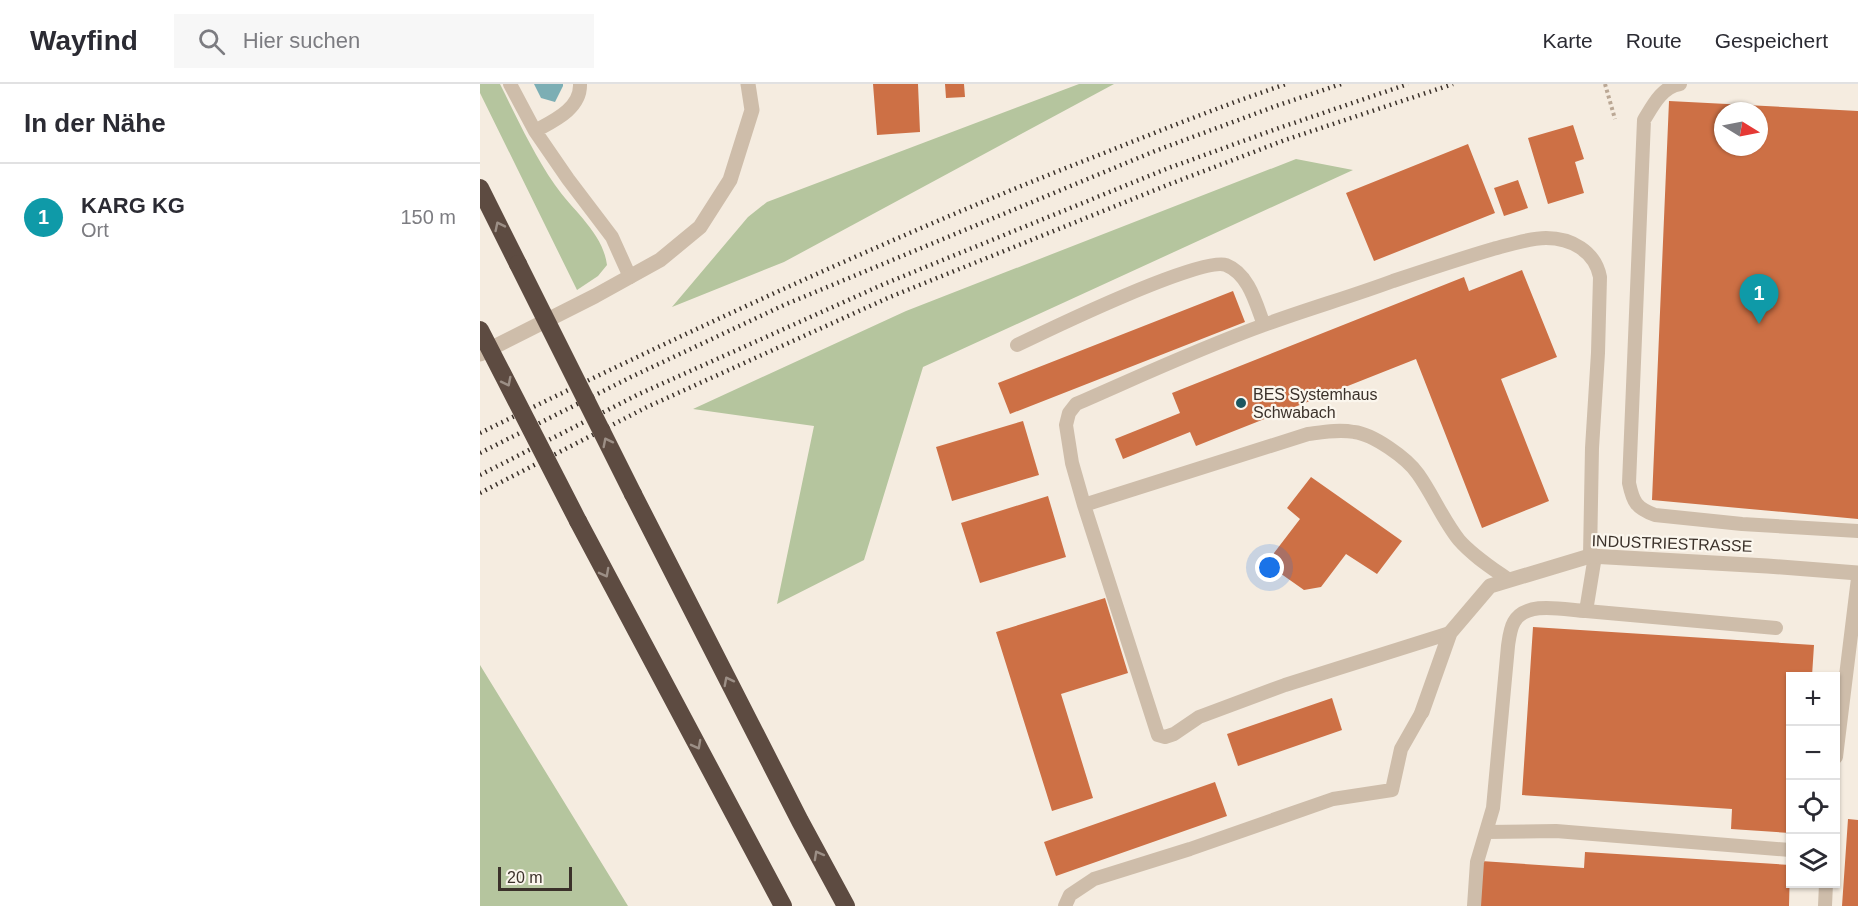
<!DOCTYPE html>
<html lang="de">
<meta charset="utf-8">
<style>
body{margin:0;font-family:Helvetica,sans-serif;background:#f7f7f7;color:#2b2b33}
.controls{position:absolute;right:18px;bottom:18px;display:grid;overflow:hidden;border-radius:0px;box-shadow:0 2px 4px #0004}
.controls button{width:54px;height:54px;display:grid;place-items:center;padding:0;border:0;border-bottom:2px solid #e1e1e2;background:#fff;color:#2b2b33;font:30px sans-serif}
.compass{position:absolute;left:1234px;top:18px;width:54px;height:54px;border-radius:50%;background:#fff;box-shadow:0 2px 4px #0004;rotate:100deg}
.scale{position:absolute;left:18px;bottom:15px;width:74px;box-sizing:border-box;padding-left:6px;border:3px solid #3b312a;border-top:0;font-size:16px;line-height:21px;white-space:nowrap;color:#3b312a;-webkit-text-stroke:4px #fbf6ed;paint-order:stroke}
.you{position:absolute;left:790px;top:484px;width:21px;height:21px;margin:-15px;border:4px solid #fff;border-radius:50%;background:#1a73e8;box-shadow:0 0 0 9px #1a73e833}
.badge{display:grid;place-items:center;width:39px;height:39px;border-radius:50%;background:#1c5760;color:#fff;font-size:20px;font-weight:700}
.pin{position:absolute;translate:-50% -50px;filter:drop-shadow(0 2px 3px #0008)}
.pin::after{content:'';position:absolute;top:32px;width:21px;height:18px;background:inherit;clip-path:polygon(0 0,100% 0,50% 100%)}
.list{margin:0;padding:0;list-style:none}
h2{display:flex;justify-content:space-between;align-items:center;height:78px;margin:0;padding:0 24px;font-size:26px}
h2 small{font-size:20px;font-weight:400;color:#7c7c81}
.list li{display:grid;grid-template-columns:39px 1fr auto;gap:18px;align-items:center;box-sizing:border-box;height:108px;padding:0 24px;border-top:2px solid #e1e1e2}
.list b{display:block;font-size:22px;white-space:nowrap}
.list p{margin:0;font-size:20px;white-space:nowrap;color:#7c7c81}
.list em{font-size:20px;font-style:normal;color:#7c7c81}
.icon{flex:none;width:33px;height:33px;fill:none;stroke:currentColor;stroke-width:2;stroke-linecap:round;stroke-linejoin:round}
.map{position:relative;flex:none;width:1378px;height:822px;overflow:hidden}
header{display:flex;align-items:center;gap:36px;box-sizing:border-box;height:84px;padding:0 30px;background:#fff;border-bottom:2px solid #e1e1e2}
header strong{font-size:28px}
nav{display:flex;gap:33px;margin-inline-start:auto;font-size:21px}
.search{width:420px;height:54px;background:#f7f7f7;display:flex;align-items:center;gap:15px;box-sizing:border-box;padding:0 21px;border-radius:0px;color:#7c7c81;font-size:22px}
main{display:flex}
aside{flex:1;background:#fff}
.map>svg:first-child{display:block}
.green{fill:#b5c59e}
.water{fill:#7caeb4}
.building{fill:#cd7045;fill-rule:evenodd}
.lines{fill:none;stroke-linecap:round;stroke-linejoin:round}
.path{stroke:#baa794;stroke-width:4;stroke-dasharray:3 3;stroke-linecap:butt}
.service{stroke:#cebdaa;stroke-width:14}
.minor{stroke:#cebdaa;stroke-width:15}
.motorway{stroke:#5d4b41;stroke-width:18}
.rail{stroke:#3b312a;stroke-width:4.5;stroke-dasharray:1.5 4.5;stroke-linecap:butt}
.motorway-bridge{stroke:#5d4b41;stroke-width:18}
.oneway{stroke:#9c8f86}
.poi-dot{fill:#1c5760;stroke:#fbf6ed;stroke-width:2}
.labels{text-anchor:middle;stroke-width:4.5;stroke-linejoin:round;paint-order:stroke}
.poi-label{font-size:16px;fill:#3b312a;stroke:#fbf6ed;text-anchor:start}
.street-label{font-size:16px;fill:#3b312a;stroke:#fbf6ed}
</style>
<header>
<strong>Wayfind</strong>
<div class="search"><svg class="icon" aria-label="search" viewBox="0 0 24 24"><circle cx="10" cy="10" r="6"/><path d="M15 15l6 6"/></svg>Hier suchen</div>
<nav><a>Karte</a><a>Route</a><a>Gespeichert</a></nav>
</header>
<main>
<aside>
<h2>In der Nähe<small></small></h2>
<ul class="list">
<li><span class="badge" style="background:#0f9aa8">1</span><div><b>KARG KG</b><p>Ort</p></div><em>150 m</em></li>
</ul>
</aside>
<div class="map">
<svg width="1378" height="822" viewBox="0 0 1378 822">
<rect width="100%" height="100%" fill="#f5ece0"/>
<path class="green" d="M0 0H20C37 34 53 69 75 101 93 127 123 149 127 181L118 192 97 206 0 9Z
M599 0H634L304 178 192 223 268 133 287 118Z
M816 75 873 86 443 283 384 476 297 520 334 342 213 325 426 227Z
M0 581 148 822H0Z"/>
<path class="water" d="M54 0H83V2L75 18 61 14Z"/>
<path class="building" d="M393 0H438L440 48 397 51Z
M465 0H484L485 13 466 14Z
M1189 17 1378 27V435L1172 416ZM1243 27H1279V63H1243Z
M1093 41 1104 75 1095 78 1104 109 1068 120 1048 54Z
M988 60 1015 129 894 177 866 109Z
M1038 96 1048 124 1024 132 1014 104Z
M1042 186 1077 273 1021 295 1069 417 1002 444 936 275 716 362 710 348 643 375 635 355 700 329 692 309 984 193 989 207Z
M753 207 765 238 530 330 518 299Z
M543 337 559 391 472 417 456 363Z
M831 393 922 457 897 490 866 470 841 503 824 506 797 487 794 469 820 435 807 424Z
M568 412 586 473 500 499 481 439Z
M625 514 648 589 581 610 613 714 572 727 516 548Z
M1053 543 1334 561 1332 592H1310V749L1251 745 1252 725 1042 711Z
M852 614 862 646 758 682 747 650Z
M735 698 747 732 576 792 564 758Z
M1368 735 1378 736V822H1362Z
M1105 768 1310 781 1309 822H998L1001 777 1104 784Z"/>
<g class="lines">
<path class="path" d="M1125 0 1135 35"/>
<path class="service" d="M30 0 55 47 88 95 132 153 150 193
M1200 0C1182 3 1173 21 1164 36L1149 399C1153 418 1156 424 1175 431L1262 440 1378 447
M55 47C73 37 101 25 100 0
M537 261C568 246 721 172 746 181 769 190 776 220 784 241
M604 421 828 350C843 348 859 345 874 348 893 350 927 374 938 390 953 411 963 436 979 456 993 472 1012 484 1029 496
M1106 527 1296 544
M970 549 805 601 719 633 694 650 685 653 678 651 604 421 592 379 586 341 589 329 596 320C658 293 720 264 784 241 827 225 870 213 913 197 946 186 979 175 1013 165 1029 161 1049 154 1066 154 1091 154 1115 167 1120 193L1118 269 1112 364 1110 472
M1356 673 1378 494
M1007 748 1076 747 1310 766
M585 822 590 811 614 795 710 765 853 715 912 706 921 665 942 628
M994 822 997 778 1013 724 1028 562C1029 555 1030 545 1034 538 1046 516 1085 526 1106 527L1115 472
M1345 822 1346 800"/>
<path class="minor" d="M0 270 115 212 180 176 220 143 250 96 272 26 268 0
M942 628 970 549 1010 502 1110 472 1287 482 1378 489"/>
<path class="motorway" d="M0 104 38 180
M153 410 320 737 366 822
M98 437 303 822"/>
<path class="rail" d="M0 349C204 249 411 152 624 69 684 45 744 21 806 0
M0 369 151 293 304 221 675 67 796 22 861 0
M0 391 159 310 404 200 686 85 799 44 928 0
M0 409 167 323 410 213 690 100 805 56 973 0"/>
<path class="motorway-bridge" d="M38 180 153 410
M0 246 98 437"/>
</g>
<defs><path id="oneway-chevron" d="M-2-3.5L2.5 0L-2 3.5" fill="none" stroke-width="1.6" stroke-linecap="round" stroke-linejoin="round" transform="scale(1.5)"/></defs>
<g class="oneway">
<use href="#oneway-chevron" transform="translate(19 142) rotate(-116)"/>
<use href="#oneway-chevron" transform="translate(27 298) rotate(63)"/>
<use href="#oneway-chevron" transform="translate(127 358) rotate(-117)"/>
<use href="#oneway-chevron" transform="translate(125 489) rotate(62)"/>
<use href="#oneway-chevron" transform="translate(248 597) rotate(-117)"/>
<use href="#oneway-chevron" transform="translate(217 661) rotate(62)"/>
<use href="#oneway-chevron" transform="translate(338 771) rotate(-119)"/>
</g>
<circle class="poi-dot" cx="761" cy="319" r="6"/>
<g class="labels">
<g class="poi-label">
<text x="773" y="316">BES Systemhaus<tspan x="773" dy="18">Schwabach</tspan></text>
</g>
<g class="street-label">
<text transform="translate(1192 459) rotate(2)" y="6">INDUSTRIESTRASSE</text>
</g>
</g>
</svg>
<div class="controls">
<button>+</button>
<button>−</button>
<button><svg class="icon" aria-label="locate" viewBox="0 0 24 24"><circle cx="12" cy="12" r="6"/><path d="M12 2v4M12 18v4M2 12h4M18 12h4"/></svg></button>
<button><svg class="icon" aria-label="layers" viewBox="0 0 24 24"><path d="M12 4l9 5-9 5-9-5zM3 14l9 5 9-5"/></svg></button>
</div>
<svg class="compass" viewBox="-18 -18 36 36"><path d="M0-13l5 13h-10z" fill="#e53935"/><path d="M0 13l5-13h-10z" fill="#7c7c81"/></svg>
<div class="scale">20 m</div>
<div class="you"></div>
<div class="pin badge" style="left:1279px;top:240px;background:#0f9aa8">1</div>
</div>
</main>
